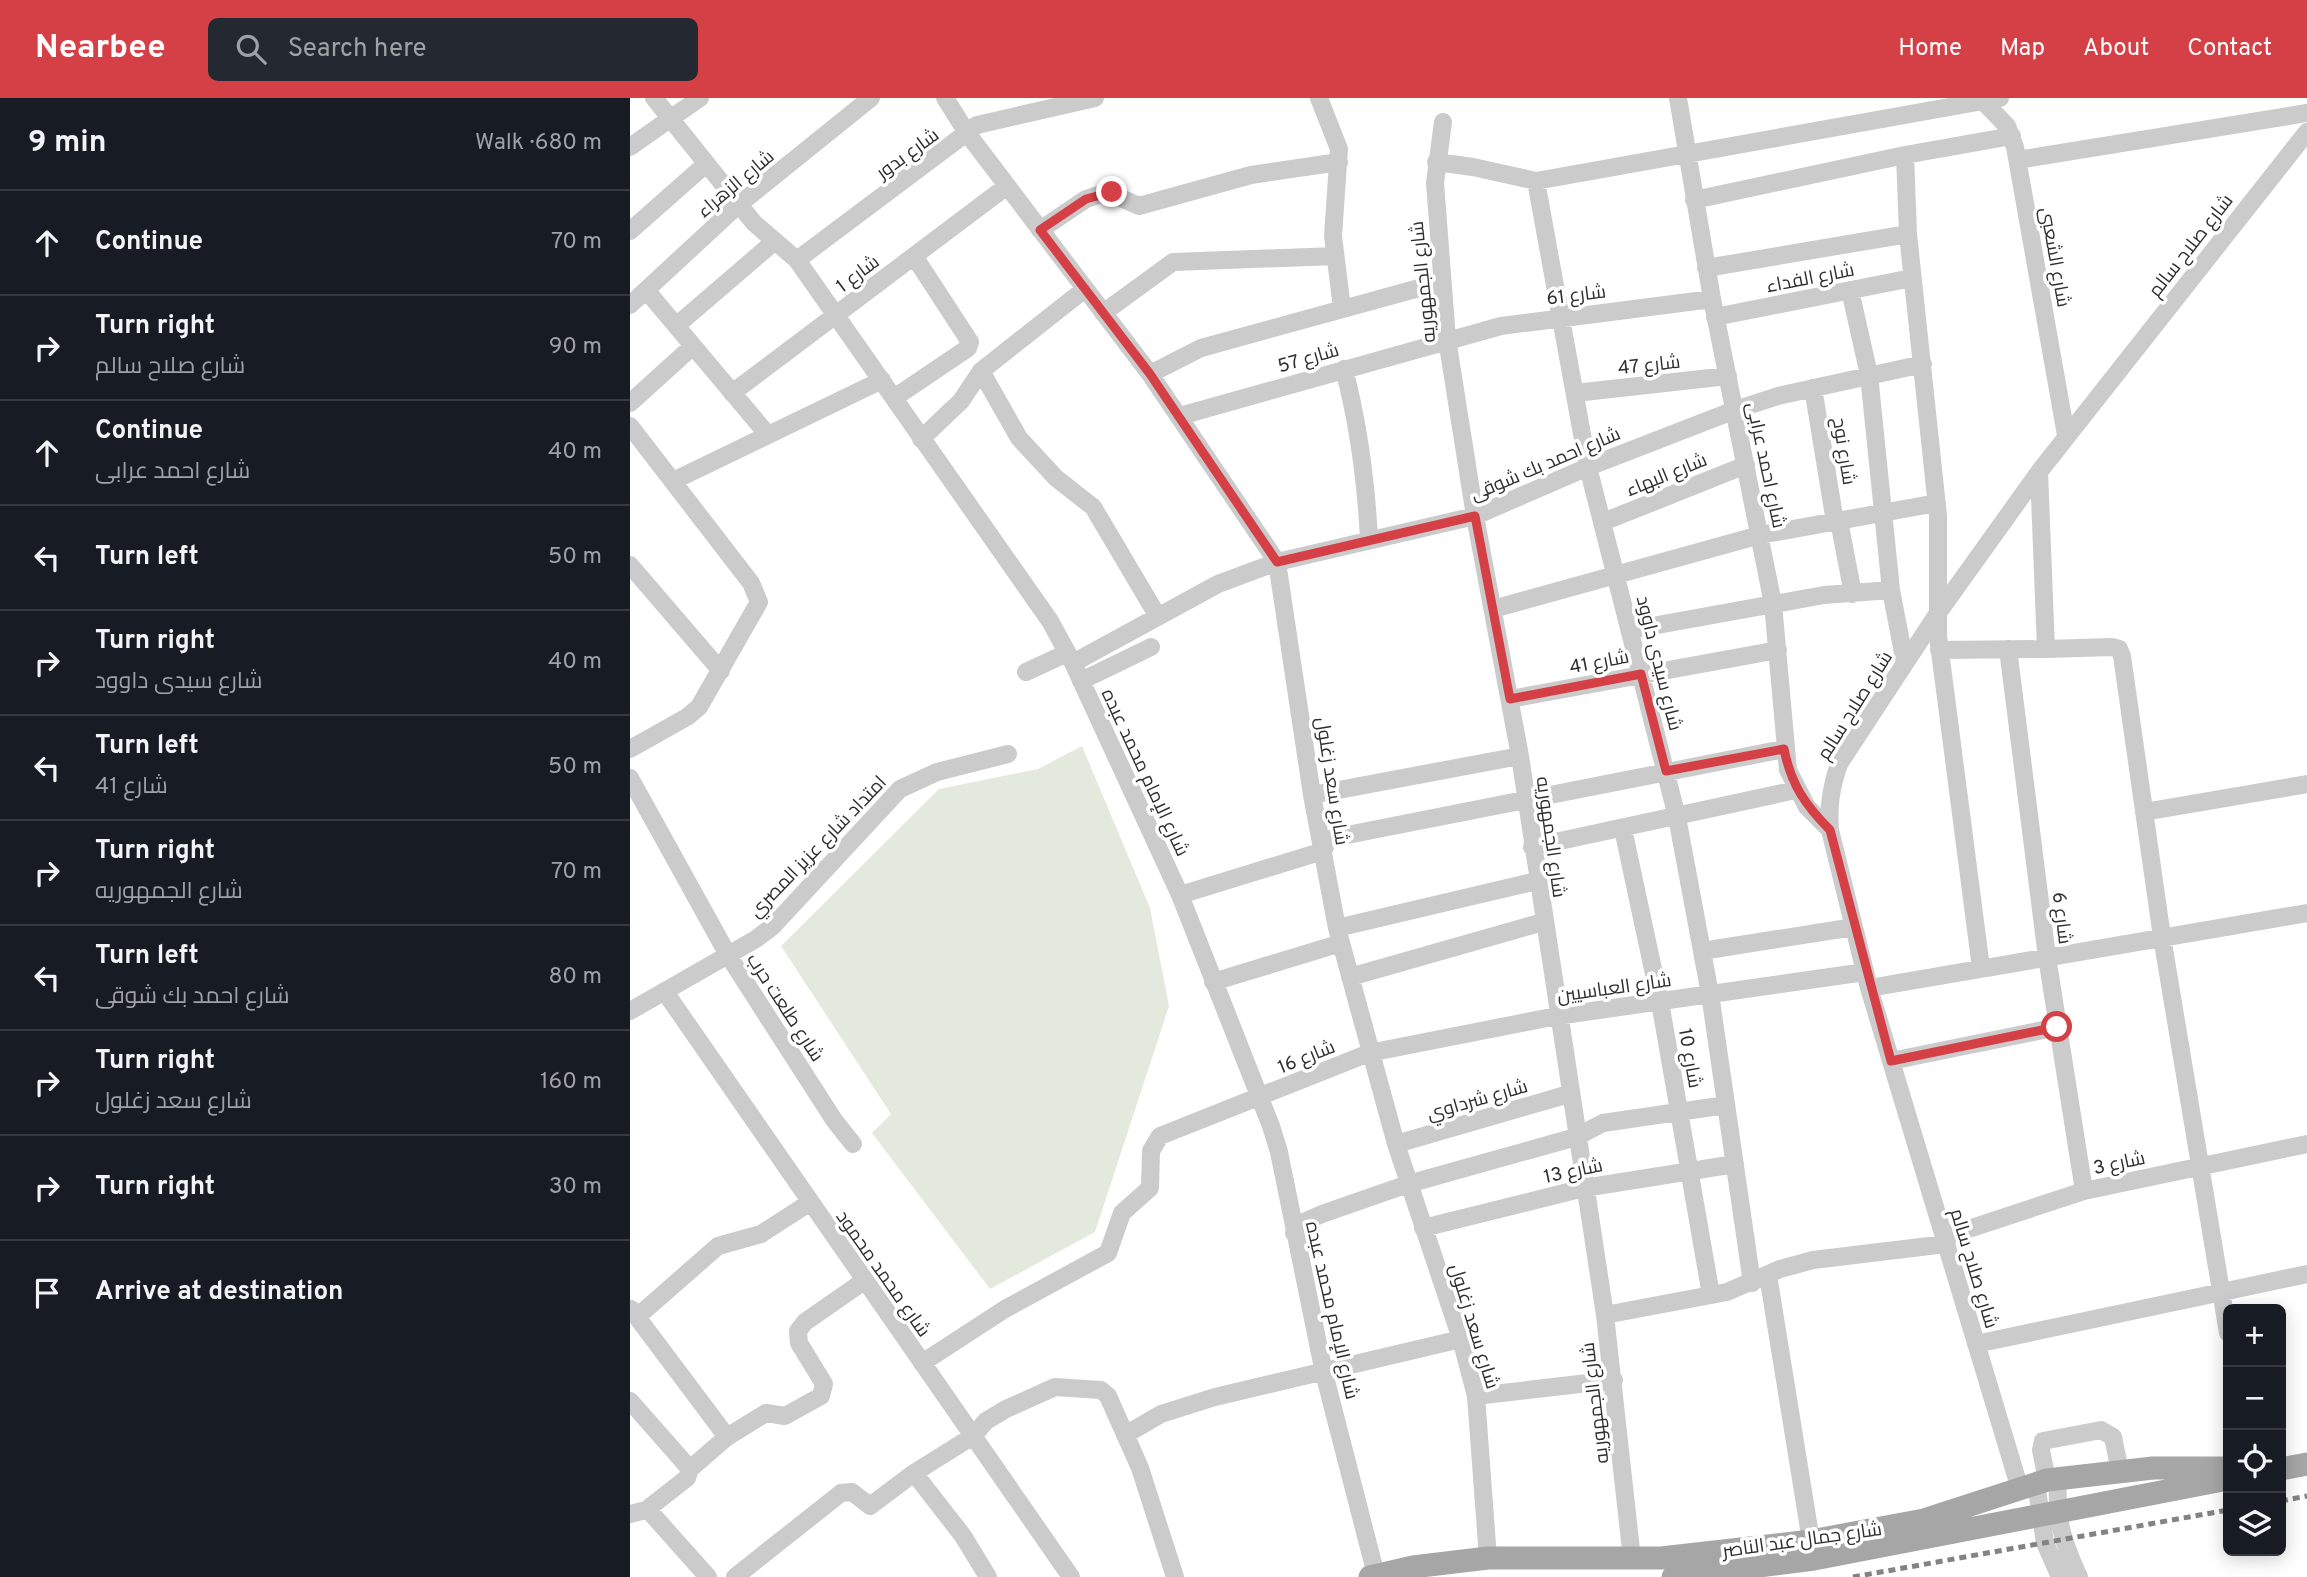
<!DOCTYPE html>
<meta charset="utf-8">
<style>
body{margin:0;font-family:Overpass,Cairo,sans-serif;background:#242831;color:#f1f3f6}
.controls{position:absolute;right:21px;bottom:21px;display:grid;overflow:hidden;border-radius:10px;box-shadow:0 4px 18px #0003}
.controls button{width:63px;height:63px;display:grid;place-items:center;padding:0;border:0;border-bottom:2px solid #363941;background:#171b24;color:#f1f3f6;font:35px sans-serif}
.stop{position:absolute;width:21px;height:21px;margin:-16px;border:5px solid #d54047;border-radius:50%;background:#fff}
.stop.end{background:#d54047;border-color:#fff;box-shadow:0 2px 7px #0008}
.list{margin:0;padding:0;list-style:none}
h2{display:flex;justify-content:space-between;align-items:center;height:91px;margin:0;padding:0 28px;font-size:30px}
h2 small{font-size:23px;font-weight:400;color:#9ea1a6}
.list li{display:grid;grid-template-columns:46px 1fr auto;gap:21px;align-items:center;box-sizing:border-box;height:105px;padding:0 28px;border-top:2px solid #363941}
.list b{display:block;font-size:26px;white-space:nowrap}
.list p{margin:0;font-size:23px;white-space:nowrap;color:#9ea1a6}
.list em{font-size:23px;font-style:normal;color:#9ea1a6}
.icon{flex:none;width:38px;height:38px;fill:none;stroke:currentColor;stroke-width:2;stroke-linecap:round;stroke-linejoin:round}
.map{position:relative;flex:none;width:1677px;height:1479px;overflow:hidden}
header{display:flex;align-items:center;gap:42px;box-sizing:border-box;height:98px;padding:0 35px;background:#d54047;color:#fff}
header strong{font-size:33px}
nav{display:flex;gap:38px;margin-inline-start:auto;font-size:24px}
.search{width:490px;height:63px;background:#242831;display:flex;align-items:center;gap:18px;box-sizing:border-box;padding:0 24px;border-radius:10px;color:#9ea1a6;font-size:26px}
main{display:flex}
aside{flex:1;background:#171b24}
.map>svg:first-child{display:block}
.green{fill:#e3eadd}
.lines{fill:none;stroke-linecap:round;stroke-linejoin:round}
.minor{stroke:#cbcbcb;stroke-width:18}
.major{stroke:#a6a6a6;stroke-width:23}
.rail{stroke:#838383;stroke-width:5;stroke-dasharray:7 5;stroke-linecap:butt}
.route{stroke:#d54047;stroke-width:9}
.labels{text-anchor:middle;stroke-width:7;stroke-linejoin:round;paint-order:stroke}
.street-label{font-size:19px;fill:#2e2e2e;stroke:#fff}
</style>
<header>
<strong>Nearbee</strong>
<div class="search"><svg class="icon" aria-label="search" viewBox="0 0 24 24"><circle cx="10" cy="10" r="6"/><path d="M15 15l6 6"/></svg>Search here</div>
<nav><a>Home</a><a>Map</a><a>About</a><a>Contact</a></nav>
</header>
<main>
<aside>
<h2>9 min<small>Walk · 680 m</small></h2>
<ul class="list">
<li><svg class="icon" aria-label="ahead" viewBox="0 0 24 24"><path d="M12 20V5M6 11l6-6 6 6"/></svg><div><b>Continue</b></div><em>70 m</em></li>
<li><svg class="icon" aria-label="right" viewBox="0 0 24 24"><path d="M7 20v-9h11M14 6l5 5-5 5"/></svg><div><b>Turn right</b><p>شارع صلاح سالم</p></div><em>90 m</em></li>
<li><svg class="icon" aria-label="ahead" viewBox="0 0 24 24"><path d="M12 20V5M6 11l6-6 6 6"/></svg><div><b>Continue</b><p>شارع احمد عرابى</p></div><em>40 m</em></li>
<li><svg class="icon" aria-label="left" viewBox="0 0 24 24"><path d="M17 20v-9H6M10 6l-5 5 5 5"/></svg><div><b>Turn left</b></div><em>50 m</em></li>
<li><svg class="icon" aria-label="right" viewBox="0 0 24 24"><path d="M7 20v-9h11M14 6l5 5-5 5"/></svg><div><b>Turn right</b><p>شارع سيدى داوود</p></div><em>40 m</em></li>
<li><svg class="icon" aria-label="left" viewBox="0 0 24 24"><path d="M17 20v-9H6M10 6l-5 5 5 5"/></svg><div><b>Turn left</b><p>شارع 41</p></div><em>50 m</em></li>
<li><svg class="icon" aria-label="right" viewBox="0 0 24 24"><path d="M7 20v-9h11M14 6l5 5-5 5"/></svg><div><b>Turn right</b><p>شارع الجمهوريه</p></div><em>70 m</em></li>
<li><svg class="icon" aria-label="left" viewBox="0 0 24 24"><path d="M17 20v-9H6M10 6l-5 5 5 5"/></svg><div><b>Turn left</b><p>شارع احمد بك شوقى</p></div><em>80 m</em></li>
<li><svg class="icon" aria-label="right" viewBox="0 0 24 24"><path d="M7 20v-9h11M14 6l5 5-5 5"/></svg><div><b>Turn right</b><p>شارع سعد زغلول</p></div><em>160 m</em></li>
<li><svg class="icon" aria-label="right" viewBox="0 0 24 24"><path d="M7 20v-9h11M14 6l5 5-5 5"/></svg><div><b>Turn right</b></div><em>30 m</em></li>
<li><svg class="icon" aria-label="arrive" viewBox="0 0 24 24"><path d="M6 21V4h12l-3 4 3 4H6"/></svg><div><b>Arrive at destination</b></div></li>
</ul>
</aside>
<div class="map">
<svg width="1677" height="1479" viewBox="0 0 1677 1479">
<rect width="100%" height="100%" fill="#fff"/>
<path class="green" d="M452 648 520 810 539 908 465 1134 360 1191 242 1035 261 1016 151 848 309 691 408 671Z"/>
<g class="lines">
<path class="minor" d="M24 0 124 125 167 162 420 523 443 565 550 797 641 1028 649 1054 694 1275 746 1477
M315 0 337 35 520 276 647 464 682 697 707 830 766 1046 831 1241 846 1298 858 1460
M689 0 709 51 703 138 712 210
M1048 0 1082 201 1143 506 1158 672 1177 709 1200 732
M1350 0 1377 28 1385 49 1436 337
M813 24 805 85 817 241 845 418 890 658 975 1217 1002 1461
M0 49 70 0
M1275 57 1278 136 1308 418V538L1351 870
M1388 62 1677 15
M806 64 843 69 906 83 1370 0
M906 83 958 369 1047 719 1080 896 1122 1185
M1064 102 1275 57 1382 38
M410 132 456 101 477 94 509 108 621 77 709 64
M0 133 76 66
M167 162 347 27 465 0
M1076 170 1278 136
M16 192 138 337
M1220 192 1239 277 1261 492 1275 565
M0 207 108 107 241 0
M473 215 543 164 705 158
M1085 219 1282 180
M46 228 145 143
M714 271C729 328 736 383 739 441
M351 273 389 340 426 380 463 409 527 517
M520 276 571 250 811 184
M1183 290 1205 424
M102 295 377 88
M945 295 1098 278
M264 300 338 250 340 244 284 158
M0 305 63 248
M550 318 871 228 1082 201
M0 328 121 485 129 504 69 609 57 619 0 651
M291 341 331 303 351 273 455 191
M1409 374 1416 551 1482 549 1489 551 1492 558 1532 839 1598 1235
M43 383 252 282
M1209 423 1223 496
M973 424 1116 367
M0 467 91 573
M863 511 1130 437 1307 405
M1000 532 1194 497 1261 492
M1378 551 1417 859 1454 1093
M1309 552 1416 551
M443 565 588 486 647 464 845 418 958 369 1105 312 1148 298 1293 266
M396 574 437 555
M451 583 521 549
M880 601 1148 552
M0 680 98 857 204 1022 223 1046
M682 697 890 658
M1514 714 1677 686
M993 731 1030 904 1081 1197
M902 749 1166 692
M550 797 693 753 698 742 707 739 1154 651
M707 830 907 783
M1072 853 1224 829
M720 879 913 824
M583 884 711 845
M1239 890 1677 815
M35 894 441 1479
M0 913 126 841 143 828 270 691 307 674 378 656
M1261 963 1428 929
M766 1046 939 996
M793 1130 954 1090 1105 1066
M664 1135 674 1124 692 1116 778 1086 946 1039 973 1025 1096 1007
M1314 1139 1454 1093 1677 1046
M1138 1177 1181 1443
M1 1211 97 1339
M975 1217 1097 1194 1150 1171 1183 1162 1316 1146
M7 1219 88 1148 131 1136 179 1105
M1346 1246 1677 1176
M292 1265 375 1211 478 1155 492 1115 520 1090 521 1053 530 1038 739 955 927 918 1235 874
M846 1298 984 1282
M0 1303 60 1371 97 1339 136 1315 155 1318 191 1298 194 1286 169 1245 168 1233 175 1224 234 1183
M495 1337 531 1316 585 1299 831 1241
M1428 1381C1426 1422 1432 1442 1449 1479
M1417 1382 1411 1352 1413 1343 1471 1332 1483 1339 1490 1373
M1406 1385 1415 1445 1430 1479
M1390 1391 1239 890 1200 732C1198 708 1201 689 1209 666L1308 515 1409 374 1677 34
M16 1412 57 1380 60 1371
M0 1416 16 1412 21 1415 78 1479
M105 1479 211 1395 222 1394 240 1408 284 1375
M358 1479 333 1438 284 1375 343 1338 356 1323 376 1311 425 1289 471 1292 478 1298 510 1370 545 1479"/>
<path class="major" d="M1651 1371 1677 1366
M740 1479 783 1469 858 1460H1031L1181 1443 1294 1422 1417 1382 1523 1370H1598
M1043 1479 1184 1461 1598 1381"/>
<path class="rail" d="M1651 1403 1677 1398
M1223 1479 1598 1412"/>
</g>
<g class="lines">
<path class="route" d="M482 94 456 101 410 132 520 276 647 464 845 418 880 601 1011 576 1036 673 1154 651C1161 686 1175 707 1200 732L1261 963 1427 929"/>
</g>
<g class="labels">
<g class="street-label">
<text transform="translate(277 55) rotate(-36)" y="7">شارع بدور</text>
<text transform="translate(105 85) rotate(-40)" y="7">شارع الزهراء</text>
<text transform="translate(1560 147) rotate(-52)" y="7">شارع صلاح سالم</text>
<text transform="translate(1426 159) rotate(80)" y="7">شارع الشعبى</text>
<text transform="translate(227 175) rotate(-37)" y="7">شارع 1</text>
<text transform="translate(1180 179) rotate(-11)" y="7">شارع الفداء</text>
<text transform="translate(792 184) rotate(-96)" y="7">شارع الجمهوريه</text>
<text transform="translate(946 196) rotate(-7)" y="7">شارع 61</text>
<text transform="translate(678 259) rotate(-16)" y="7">شارع 57</text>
<text transform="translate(1019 266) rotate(-6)" y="7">شارع 47</text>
<text transform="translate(1215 353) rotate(81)" y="7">شارع نوح</text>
<text transform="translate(915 365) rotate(-23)" y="7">شارع احمد بك شوقى</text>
<text transform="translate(1137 367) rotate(78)" y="7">شارع احمد عرابى</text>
<text transform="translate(1036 376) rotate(-22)" y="7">شارع البهاء</text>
<text transform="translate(969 563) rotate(-11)" y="7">شارع 41</text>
<text transform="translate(1030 565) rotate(76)" y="7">شارع سيدى داوود</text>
<text transform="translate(1224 607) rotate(-58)" y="7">شارع صلاح سالم</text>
<text transform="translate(516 674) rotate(65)" y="7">شارع الإمام محمد عبده</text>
<text transform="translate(703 683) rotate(81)" y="7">شارع سعد زغلول</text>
<text transform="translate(922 739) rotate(82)" y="7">شارع الجمهوريه</text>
<text transform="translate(187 748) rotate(-46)" y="7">امتداد شارع عزيز المصري</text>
<text transform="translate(1433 820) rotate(83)" y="7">شارع 6</text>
<text transform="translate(984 889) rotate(-8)" y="7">شارع العباسيين</text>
<text transform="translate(156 909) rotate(57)" y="7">شارع طلعت حرب</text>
<text transform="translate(676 958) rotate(-22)" y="7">شارع 16</text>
<text transform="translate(1061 960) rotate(80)" y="7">شارع 10</text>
<text transform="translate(847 1001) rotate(-16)" y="7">شارع شرداوي</text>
<text transform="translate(1489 1064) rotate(-12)" y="7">شارع 3</text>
<text transform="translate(943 1072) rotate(-12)" y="7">شارع 13</text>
<text transform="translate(1345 1170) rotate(73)" y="7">شارع صلاح سالم</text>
<text transform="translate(254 1175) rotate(55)" y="7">شارع محمد محمود</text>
<text transform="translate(703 1212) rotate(77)" y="7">شارع الإمام محمد عبده</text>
<text transform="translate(845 1228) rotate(73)" y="7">شارع سعد زغلول</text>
<text transform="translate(964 1305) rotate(-97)" y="7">شارع الجمهوريه</text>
<text transform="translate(1172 1441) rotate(-8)" y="7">شارع جمال عبد الناصر</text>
</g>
</g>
</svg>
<div class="controls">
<button>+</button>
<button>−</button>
<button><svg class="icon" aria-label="locate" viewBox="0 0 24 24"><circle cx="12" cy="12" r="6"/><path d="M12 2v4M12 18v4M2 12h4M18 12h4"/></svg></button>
<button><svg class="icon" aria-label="layers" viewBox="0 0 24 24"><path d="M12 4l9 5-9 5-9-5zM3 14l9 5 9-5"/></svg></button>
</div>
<div class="stop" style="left:1427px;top:929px"></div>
<div class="stop end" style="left:482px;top:94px"></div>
</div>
</main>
